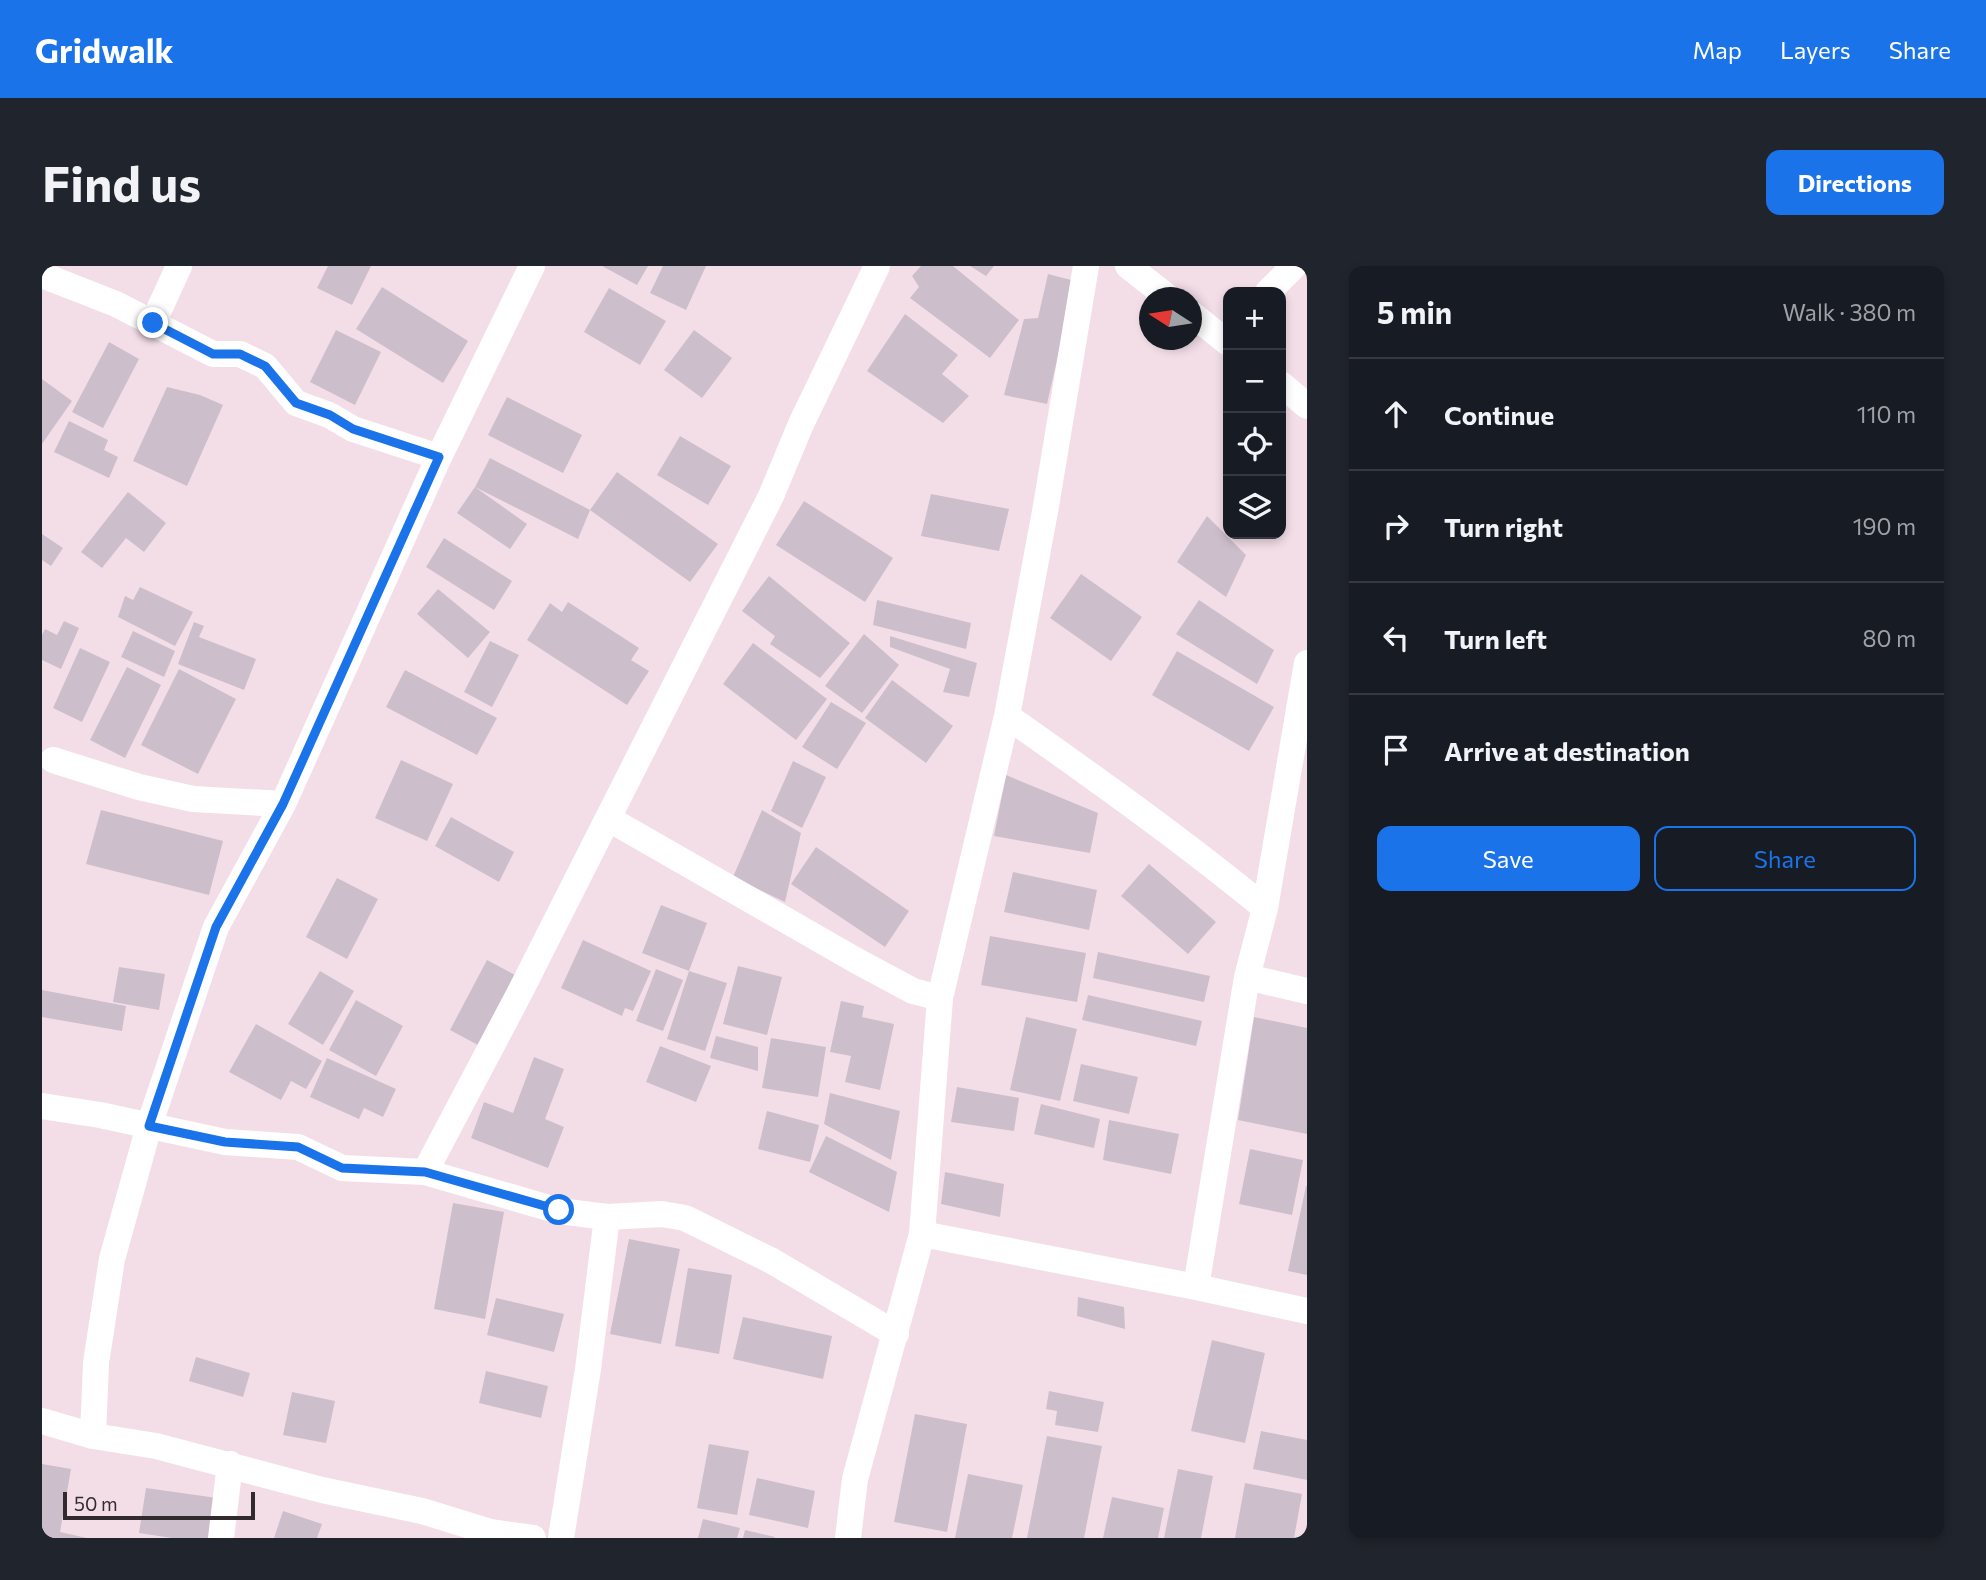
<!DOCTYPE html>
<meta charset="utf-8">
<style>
body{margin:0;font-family:Commissioner,sans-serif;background:#20242c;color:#f1f3f6}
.controls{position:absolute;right:21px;top:21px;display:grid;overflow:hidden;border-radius:14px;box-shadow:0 4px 10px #0003}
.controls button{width:63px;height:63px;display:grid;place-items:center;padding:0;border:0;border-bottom:2px solid #363941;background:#171b24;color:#f1f3f6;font:35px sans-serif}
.compass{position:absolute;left:1097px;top:21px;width:63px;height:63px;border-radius:50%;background:#171b24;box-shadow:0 4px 10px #0003;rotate:282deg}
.scale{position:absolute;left:21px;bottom:18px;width:192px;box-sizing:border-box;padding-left:7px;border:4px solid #322b2e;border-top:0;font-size:19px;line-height:24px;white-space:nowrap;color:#322b2e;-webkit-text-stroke:5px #f3dee8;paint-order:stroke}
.stop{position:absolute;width:21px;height:21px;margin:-16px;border:5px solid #1a73e8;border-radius:50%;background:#fff}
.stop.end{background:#1a73e8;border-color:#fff;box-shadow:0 2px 7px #0008}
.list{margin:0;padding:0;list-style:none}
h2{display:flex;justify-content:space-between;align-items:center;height:91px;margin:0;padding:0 28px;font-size:30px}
h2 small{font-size:23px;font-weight:400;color:#9ea1a6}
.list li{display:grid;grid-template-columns:46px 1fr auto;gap:21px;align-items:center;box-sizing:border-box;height:112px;padding:0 28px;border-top:2px solid #363941}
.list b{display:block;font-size:26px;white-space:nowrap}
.list em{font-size:23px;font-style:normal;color:#9ea1a6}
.actions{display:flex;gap:14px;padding:21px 28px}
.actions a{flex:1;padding:16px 0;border:2px solid #1a73e8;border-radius:14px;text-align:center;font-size:24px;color:#1a73e8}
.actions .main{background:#1a73e8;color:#fff}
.icon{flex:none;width:38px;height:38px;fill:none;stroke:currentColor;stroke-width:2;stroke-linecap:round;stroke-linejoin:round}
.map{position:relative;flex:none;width:1265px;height:1272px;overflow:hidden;border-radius:14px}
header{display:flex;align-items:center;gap:42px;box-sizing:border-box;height:98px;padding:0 35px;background:#1a73e8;color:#fff}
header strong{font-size:33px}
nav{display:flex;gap:38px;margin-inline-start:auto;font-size:24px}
.intro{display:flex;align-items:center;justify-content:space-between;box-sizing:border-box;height:168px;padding:0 42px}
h1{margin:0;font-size:49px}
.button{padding:18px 32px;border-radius:14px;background:#1a73e8;color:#fff;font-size:24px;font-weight:700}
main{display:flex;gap:42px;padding:0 42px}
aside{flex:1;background:#171b24;border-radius:14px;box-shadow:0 4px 10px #0003}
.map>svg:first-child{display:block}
.building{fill:#cdbecc}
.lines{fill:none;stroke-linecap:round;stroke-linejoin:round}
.minor{stroke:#fff;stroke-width:26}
.route{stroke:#1a73e8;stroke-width:9}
</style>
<header>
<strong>Gridwalk</strong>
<nav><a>Map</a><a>Layers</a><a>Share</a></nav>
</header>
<div class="intro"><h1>Find us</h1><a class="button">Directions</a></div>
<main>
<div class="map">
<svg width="1265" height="1272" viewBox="0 0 1265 1272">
<rect width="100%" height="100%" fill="#f3dee8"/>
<path class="building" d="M286 0H329L310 39 275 22Z
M560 0H606L595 19Z
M621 0H664L644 44 608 27Z
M879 0H911L977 54 948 92 868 32 877 21 870 10Z
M928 0H952L944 10Z
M1006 8 1033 15 1005 138 962 129 982 53 996 52Z
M340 21 426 75 401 117 314 63Z
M567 22 624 55 598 99 542 66Z
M863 48 916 89 900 108 927 130 901 157 825 105Z
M294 64 339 86 313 139 268 116Z
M652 64 690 92 660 132 622 104Z
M67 76 97 93 61 162 30 146Z
M0 113 30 135 0 178Z
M125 121 158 129 181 139 145 220 91 195Z
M465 131 540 169 521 207 446 169Z
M27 155 66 174 62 184 76 191 67 212 12 186Z
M638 170 689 200 666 239 615 209Z
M448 192 548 244 536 273 433 221Z
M575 206 676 278 648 316 548 244Z
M433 221 485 258 468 283 415 247Z
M86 226 124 257 102 286 84 272 60 302 39 286Z
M889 228 967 243 957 285 879 270Z
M762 235 851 292 823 336 734 279Z
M1165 250 1204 289 1184 331 1135 296Z
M0 268 21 282 9 300 0 294Z
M402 272 470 315 452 344 384 301Z
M1039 308 1100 351 1069 395 1008 352Z
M727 310 808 377 778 412 728 378 733 370 700 345Z
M98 321 151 346 133 380 76 351 83 330 91 334Z
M396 323 448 366 426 392 375 348Z
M835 334 929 357 924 383 831 359Z
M1157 334 1232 384 1215 418 1134 368Z
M526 336 597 382 589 394 607 405 585 439 485 374 508 337 520 346Z
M22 355 37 362 19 403 0 394V369L3 363 15 369Z
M152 356 162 360 157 371 214 393 202 424 136 398Z
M91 365 133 385 122 411 79 391Z
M822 368 857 399 820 447 783 420Z
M848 370 935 397 927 431 901 426 908 403 848 381Z
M448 375 477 389 450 441 422 426Z
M711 377 785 433 754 474 681 418Z
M38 382 68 396 40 456 11 442Z
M1135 385 1232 441 1207 485 1110 429Z
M85 401 119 419 83 492 48 474Z
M137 403 194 433 156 508 99 479Z
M363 404 455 452 435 489 344 441Z
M850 414 911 460 884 497 823 452Z
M789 436 824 457 795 503 760 481Z
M359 494 411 518 385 575 333 552Z
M751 495 784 511 760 562 729 545Z
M964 509 1056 547 1048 587 952 570Z
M59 544 181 575 167 629 44 598Z
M720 544 759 567 743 636 691 611Z
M409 551 472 586 457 616 393 580Z
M774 581 867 645 843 681 749 618Z
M1107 598 1174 656 1146 688 1079 630Z
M971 606 1055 624 1047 664 962 646Z
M295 612 336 633 305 693 264 671Z
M619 639 665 657 647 705 600 687Z
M948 670 1044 687 1035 736 939 719Z
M541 674 609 705 591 745 583 742 580 750 519 722Z
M1056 686 1168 710 1162 736 1051 712Z
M445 694 473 709 436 779 408 764Z
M696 700 740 711 725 769 681 758Z
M77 701 123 708 117 744 71 736Z
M614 703 641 714 621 765 594 755Z
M278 705 312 725 281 779 246 758Z
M647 705 685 717 663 785 625 773Z
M0 724 84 740 80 765 0 751Z
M1046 729 1160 755 1154 780 1040 754Z
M314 734 361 760 334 810 287 784Z
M799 735 822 740 820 751 852 758 838 824 803 816 809 790 788 786Z
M984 751 1035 763 1018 835 968 824Z
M1212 751 1265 762V868L1196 854Z
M214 758 280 795 264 823 249 815 239 834 187 806Z
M674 770 716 781V805L668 792Z
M729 772 784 781 776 831 720 822Z
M618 780 669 800 654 836 604 816Z
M492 791 522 803 503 853 522 861 506 902 429 872 442 836 471 847Z
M285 792 354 823 341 851 322 842 317 853 268 831Z
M1039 798 1096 811 1087 848 1031 835Z
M915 821 977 832 972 865 909 856Z
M788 827 858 845 849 894 782 858Z
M999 838 1058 853 1052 882 992 868Z
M725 845 777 859 768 896 716 883Z
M1067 854 1137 868 1129 908 1061 894Z
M784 870 855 906 847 946 767 906Z
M1208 883 1261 894 1250 949 1197 938Z
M903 906 962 918 958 951 899 938Z
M1264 920H1265V1009L1246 1005Z
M411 937 462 946 443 1053 392 1043Z
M587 973 638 983 619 1078 568 1068Z
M646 1002 690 1009 677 1088 633 1080Z
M1036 1031 1082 1041 1083 1063 1035 1050Z
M454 1032 522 1048 512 1086 445 1069Z
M701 1051 790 1070 781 1113 691 1093Z
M1170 1074 1223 1087 1203 1177 1149 1165Z
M154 1091 208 1107 201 1131 147 1115Z
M444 1105 506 1120 499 1152 437 1137Z
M1007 1125 1062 1136 1056 1166 1013 1159 1015 1145 1004 1143Z
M250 1126 293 1135 284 1177 241 1169Z
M873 1148 925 1158 905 1266 852 1256Z
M1219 1165 1265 1174V1214L1211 1203Z
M1005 1170 1060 1180 1042 1272H985Z
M667 1178 707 1185 695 1249 655 1242Z
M0 1198 29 1203 18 1266 45 1272H0Z
M1136 1203 1171 1210 1159 1272H1122Z
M926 1208 981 1219 970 1272H913Z
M715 1212 773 1225 766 1262 707 1249Z
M1203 1217 1260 1228 1252 1272H1193Z
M104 1222 175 1232 168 1272H130L97 1267Z
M1070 1231 1122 1242 1116 1272H1061Z
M241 1245 280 1258 275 1272H232Z
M661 1253 698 1262 695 1272H656Z
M703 1264 733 1271 732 1272H701Z"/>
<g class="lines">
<path class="minor" d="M1086 0 1127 32
M0 9 74 38 171 88H198L223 100 254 137 287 149 311 163 397 191
M1226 26 1252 0
M1150 48 1186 77
M111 57 137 0
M1239 118 1265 140
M965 450C1053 512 1140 574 1223 642
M11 494 97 521 151 533 241 538
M567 553 815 695 871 725 898 732
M1205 711 1265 725
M0 840 58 849 183 876 256 881 300 902 383 906 517 945 565 951 620 948 643 952 730 995 854 1068
M383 906 477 728 729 230 759 158 835 0
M880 968 1154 1021 1265 1045
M1154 1021 1205 711 1223 642 1265 397
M0 1155 51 1170 114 1180 280 1224 380 1245 448 1266 491 1272
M51 1170 54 1097 70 993 107 860 174 661 241 538 397 191 490 0
M179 1272 188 1198
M519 1272 546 1103 565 951
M806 1272 813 1213 880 968 898 732 965 450 1004 240 1044 0"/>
</g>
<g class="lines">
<path class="route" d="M111 57 171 88H198L223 100 254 137 288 149 311 163 397 191 241 538 174 661 107 860 183 876 256 881 300 902 383 906 517 944"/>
</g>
</svg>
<div class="controls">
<button>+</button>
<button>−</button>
<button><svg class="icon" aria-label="locate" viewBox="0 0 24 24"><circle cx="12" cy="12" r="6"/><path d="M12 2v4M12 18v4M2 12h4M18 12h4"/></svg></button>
<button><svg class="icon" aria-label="layers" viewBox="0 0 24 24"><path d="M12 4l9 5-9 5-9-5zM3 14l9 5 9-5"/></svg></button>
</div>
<svg class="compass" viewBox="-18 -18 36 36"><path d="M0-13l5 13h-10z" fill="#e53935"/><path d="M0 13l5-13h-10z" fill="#9ea1a6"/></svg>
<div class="scale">50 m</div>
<div class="stop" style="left:517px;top:944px"></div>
<div class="stop end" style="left:111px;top:57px"></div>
</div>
<aside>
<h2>5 min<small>Walk · 380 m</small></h2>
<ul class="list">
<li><svg class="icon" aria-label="ahead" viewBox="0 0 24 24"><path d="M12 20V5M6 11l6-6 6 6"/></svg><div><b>Continue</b></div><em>110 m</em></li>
<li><svg class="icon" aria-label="right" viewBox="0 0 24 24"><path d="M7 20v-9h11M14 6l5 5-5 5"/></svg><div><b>Turn right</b></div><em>190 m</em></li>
<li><svg class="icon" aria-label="left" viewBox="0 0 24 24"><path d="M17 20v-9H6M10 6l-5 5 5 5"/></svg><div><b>Turn left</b></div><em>80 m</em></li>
<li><svg class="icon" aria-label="arrive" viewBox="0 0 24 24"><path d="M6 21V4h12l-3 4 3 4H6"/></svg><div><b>Arrive at destination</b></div></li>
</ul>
<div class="actions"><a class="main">Save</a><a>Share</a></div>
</aside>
</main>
